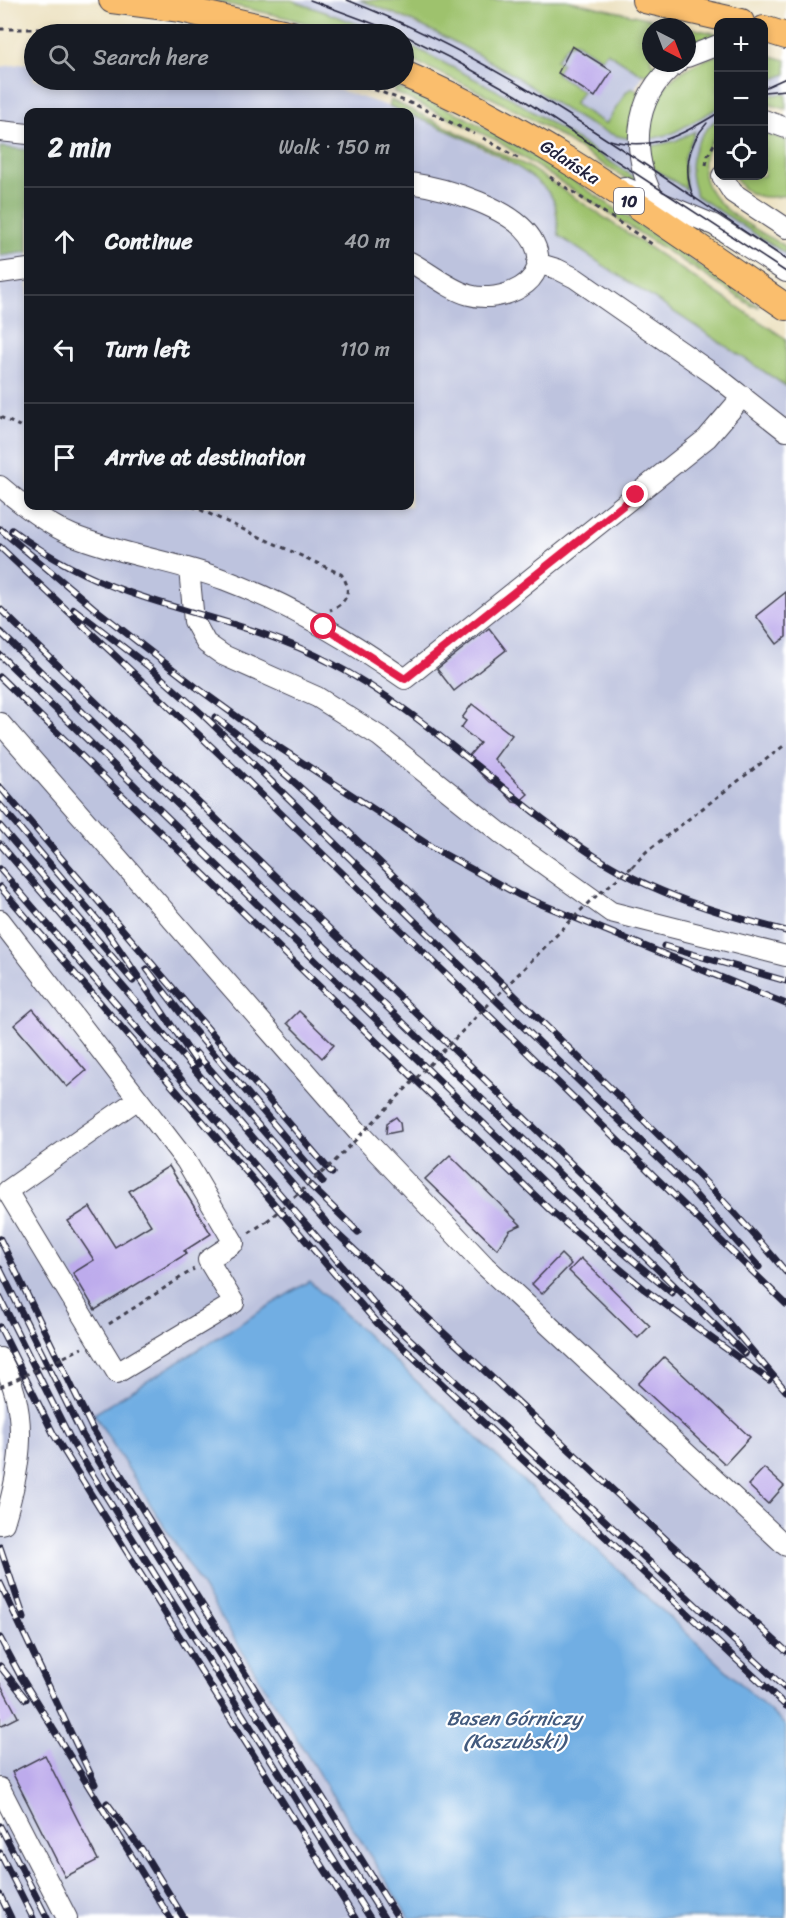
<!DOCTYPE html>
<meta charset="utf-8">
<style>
body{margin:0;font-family:Sriracha,sans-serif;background:#20242c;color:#f1f3f6}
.controls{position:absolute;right:18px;top:18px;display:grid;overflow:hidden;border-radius:12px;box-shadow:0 3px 9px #0003}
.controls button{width:54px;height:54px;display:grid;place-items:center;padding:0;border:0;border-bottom:2px solid #363941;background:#171b24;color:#f1f3f6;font:30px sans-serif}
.compass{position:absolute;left:642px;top:18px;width:54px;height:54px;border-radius:50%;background:#171b24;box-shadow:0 3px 9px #0003;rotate:138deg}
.stop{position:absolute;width:18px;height:18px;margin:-14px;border:4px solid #e11d48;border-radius:50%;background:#fff}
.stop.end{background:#e11d48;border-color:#fff;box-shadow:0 2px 6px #0008}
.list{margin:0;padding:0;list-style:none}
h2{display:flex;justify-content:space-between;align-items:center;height:78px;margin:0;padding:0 24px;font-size:26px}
h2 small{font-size:20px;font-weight:400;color:#9ea1a6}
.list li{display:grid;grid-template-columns:39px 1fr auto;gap:18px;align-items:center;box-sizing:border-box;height:108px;padding:0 24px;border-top:2px solid #363941}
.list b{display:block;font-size:22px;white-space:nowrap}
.list em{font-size:20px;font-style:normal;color:#9ea1a6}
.icon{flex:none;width:33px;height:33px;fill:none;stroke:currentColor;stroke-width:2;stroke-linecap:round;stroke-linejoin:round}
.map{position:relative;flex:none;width:786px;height:1918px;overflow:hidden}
.search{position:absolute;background:#171b24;box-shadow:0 3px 9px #0003;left:24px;top:24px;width:390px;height:66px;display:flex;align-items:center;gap:15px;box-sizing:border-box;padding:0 21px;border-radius:33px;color:#9ea1a6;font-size:22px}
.panel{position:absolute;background:#171b24;box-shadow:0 3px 9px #0003;left:24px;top:108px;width:390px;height:402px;border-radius:12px}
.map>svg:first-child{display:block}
.industrial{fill:#bdc3de}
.green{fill:#9ec26d;stroke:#607254;stroke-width:1.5}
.forest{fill:#7ea860;stroke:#50654e;stroke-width:1.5}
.water{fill:#71aee3;stroke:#4a688f;stroke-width:1.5}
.building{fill:#bdabec}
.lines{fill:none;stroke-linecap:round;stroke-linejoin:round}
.minor-casing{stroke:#403f4f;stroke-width:22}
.major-casing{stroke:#403f4f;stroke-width:28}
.path{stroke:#403f4f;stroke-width:3;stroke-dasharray:4.5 4.5;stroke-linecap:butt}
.minor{stroke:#fff;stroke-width:20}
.major{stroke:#fabe6d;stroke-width:26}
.tram{stroke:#22223b;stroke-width:1.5}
.rail-casing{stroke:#22223b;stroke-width:7}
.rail{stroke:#fff;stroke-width:4.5;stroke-dasharray:14;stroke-linecap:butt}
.path-bridge{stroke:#403f4f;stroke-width:3;stroke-dasharray:4.5 4.5;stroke-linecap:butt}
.route{stroke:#e11d48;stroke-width:8}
.labels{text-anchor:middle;stroke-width:4.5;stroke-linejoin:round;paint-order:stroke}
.shield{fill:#fff;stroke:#646476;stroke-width:1.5}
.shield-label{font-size:16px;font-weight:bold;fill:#22223b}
.street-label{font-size:18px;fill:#22223b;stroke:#fff}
.water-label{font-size:20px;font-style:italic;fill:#425a7e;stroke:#fff}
</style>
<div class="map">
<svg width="786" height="1918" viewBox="0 0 786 1918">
<rect width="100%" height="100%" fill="#fff"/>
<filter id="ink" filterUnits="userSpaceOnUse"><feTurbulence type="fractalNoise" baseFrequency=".0167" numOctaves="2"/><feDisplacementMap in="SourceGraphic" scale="12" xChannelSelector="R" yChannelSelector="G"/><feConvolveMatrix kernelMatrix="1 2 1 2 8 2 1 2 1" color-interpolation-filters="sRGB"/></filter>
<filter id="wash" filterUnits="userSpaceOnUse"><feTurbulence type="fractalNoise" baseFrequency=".008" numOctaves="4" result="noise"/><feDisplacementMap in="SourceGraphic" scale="24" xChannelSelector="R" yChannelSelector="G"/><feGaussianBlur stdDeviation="1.35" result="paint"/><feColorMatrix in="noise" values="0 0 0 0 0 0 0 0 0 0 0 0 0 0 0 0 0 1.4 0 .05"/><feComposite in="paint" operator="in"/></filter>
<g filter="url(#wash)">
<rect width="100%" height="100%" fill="#ece1c0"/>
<path class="industrial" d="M291 0H360L445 37 537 89 596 129 633 139 637 179 513 99 404 42V34H386Z
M568 26 644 74 610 129 530 79Z
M34 62V80H309L406 112H28V506H410V114L441 126 529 174 553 197 559 236 786 385V1726L309 1281 95 1414 409 1918H0V67Z
M786 74V94L764 95V83Z
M718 108V118L705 130 694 149 690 170 694 189 697 196 786 254V276L660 196 653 168 685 188 684 159 694 132 675 141 654 146 648 147 647 140 682 129Z"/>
<path class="green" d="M210 0H291L386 34H342L288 18Z
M360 0H566L718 34V39L687 49V27H651V63H667L654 75 640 73 607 52 602 59 575 42 567 45 556 60 562 64 556 73 582 91 574 104 606 124 627 91 632 88 638 91 633 139C591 135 543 92 505 70 459 43 411 19 360 0Z
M404 42 513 99 637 179 640 186C607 169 578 147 547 128 501 101 453 78 404 57Z
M764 54 786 60V74L764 83Z
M718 55V108L673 133 647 140C652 90 672 70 718 55Z
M396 87 459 114 549 164 760 307 752 306 496 140 394 92Z
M786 94V109L764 103V95Z
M391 100 527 166 786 339V386L559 236C557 225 558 205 551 196 529 162 426 121 389 106Z
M718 118C720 134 707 144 704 161 697 204 756 228 786 247V254L697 196C684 167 693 138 718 118Z
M695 131 684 159 686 189 653 168 648 147 675 141Z
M764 133 786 140V195C765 200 745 198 735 176H764Z"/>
<path class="forest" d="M0 147 28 150V252L0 256Z"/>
<path class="water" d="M309 1281 786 1726V1918H409L94 1414Z"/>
<g id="blocks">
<path class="building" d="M572 46 612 71 595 97 558 73Z
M786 592V637L777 644 756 616Z
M489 628 506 650 454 691 437 669Z
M472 704 512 735 494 759 528 794 518 803 513 802 497 784 489 782 466 759 480 743 461 728 466 721 462 718Z
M33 1009 86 1071 67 1087 14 1025Z
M299 1011 334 1045 322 1058 287 1023Z
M396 1117 400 1122 401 1131 386 1134 387 1123Z
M450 1155 521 1225 510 1230 497 1249 425 1179Z
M169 1166 211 1234 184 1251 186 1254 95 1310 73 1273 94 1260 68 1221 90 1207 115 1247 151 1225 129 1191Z
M561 1254 571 1264 542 1294 532 1284Z
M581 1258 650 1326 638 1338 569 1271Z
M664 1357 750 1437 725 1464 638 1384Z
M764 1468 784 1486 768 1504 748 1485Z
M0 1683 18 1717 0 1726Z
M45 1755 98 1860 65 1877 12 1772Z"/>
</g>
</g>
<g filter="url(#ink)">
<use href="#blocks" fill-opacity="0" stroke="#403f4f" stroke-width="1.5"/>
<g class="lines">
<defs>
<path id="minor" d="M687 57 718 45
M764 120 786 128
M0 131 28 134
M722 176 733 193 786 228
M410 183C445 188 517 208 534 243 554 283 500 304 469 295 448 289 429 272 410 262
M624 187 714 225 786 272
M658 206C630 158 630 98 677 63
M537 263 557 269 575 278 716 376 786 431
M0 273 28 269
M0 486C21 504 46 524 72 535 121 555 175 561 225 580 289 604 348 639 405 679L707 438 743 396
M189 569 194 621 206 643 223 655 317 697 379 736 503 835 611 912 786 956
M0 723 358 1132 485 1266 786 1546
M0 920 186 1161 234 1243 208 1260 234 1303 117 1373 7 1191 138 1099
M0 1358C31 1411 21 1467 4 1523L0 1524
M0 1788 67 1918"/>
<path id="major" d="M112 0 181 9 291 34
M645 0 741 22
M764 29 786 36
M404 74C542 132 662 223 786 307"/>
</defs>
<use href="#minor" class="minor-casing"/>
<use href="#major" class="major-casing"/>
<path class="path" d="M0 29H63L124 34
M349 80 418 106 474 134
M483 138 521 160
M706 165 708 155 718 137
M550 177 655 246
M0 417 28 430
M192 506 341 574C353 590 347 603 330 610
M632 867 646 852 786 744
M249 1233 267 1221
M109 1324 194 1269
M64 1357 82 1348"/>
<use href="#minor" class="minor"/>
<use href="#major" class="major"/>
<path class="tram" d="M310 0 401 34
M347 0C506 61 644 166 786 259
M404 35 454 60 516 95 786 272
M764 88 786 78
M764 92 786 90
M610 140C652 152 684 134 718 113
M695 200C682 173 687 145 707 123"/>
<defs>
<path id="rail" d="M0 529 94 608 196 687 280 748 433 848 519 895 786 1004
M12 530C47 556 87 578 128 592 195 616 265 628 329 662 426 712 505 798 596 857 654 894 721 914 786 931
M0 547 232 766 786 1304
M0 609 652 1242 709 1300 786 1391
M74 609 148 666 202 714 691 1190 759 1267
M0 632 745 1354
M0 655 577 1214 672 1293
M0 677 551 1211 644 1289 769 1380
M215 717C321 797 412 896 507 988 601 1081 702 1170 786 1272
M0 787 332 1173
M0 805 106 930 198 1064
M0 826 133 981
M0 844 331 1228 786 1651
M0 869 385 1316 786 1689
M0 887 377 1323 786 1706
M664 946 786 981
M147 969 192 1028 323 1182
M196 1053 309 1184 358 1232
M0 1239 93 1430 398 1918
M0 1269 83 1436 384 1918
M0 1298 72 1442 370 1918
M0 1327 54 1435 355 1918
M0 1547 24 1618
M0 1583 95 1784
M0 1638 21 1677 170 1918
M0 1666 26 1699
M107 1803 146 1856
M0 1826 47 1918
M141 1848 184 1918
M0 1853 33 1918
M0 1895 11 1918"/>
</defs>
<use href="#rail" class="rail-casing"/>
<use href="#rail" class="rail"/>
<path class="path-bridge" d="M267 1221 334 1162 589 902 632 867
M0 1387 64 1357"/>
</g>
</g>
<g class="lines" filter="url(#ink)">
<path class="route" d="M324 627 405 679 636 495"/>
</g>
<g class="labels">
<rect class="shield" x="614" y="188" width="30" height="26" rx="4.5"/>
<g class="shield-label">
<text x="629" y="207">10</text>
</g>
<g class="street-label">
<text transform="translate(570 162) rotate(33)" y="6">Gdańska</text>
</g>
<g class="water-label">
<text x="514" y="1725">Basen Górniczy<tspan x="514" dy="23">(Kaszubski)</tspan></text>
</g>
</g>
</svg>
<div class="controls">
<button>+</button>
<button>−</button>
<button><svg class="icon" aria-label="locate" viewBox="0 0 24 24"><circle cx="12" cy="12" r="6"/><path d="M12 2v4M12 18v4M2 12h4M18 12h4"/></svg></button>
</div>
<svg class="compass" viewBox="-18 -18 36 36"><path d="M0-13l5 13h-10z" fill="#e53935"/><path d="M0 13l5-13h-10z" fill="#9ea1a6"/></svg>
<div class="stop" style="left:324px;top:627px"></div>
<div class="stop end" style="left:636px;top:495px"></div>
<div class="search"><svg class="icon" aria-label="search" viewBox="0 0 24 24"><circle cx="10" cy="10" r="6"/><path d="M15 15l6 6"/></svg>Search here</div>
<section class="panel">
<h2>2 min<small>Walk · 150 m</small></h2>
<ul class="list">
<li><svg class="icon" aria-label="ahead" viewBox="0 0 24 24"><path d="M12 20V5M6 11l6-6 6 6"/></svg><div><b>Continue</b></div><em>40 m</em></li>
<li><svg class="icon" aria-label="left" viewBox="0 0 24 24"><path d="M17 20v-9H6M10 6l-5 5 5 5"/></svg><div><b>Turn left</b></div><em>110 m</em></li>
<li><svg class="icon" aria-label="arrive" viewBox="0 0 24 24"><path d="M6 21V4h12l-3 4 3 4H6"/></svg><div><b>Arrive at destination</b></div></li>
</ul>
</section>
</div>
